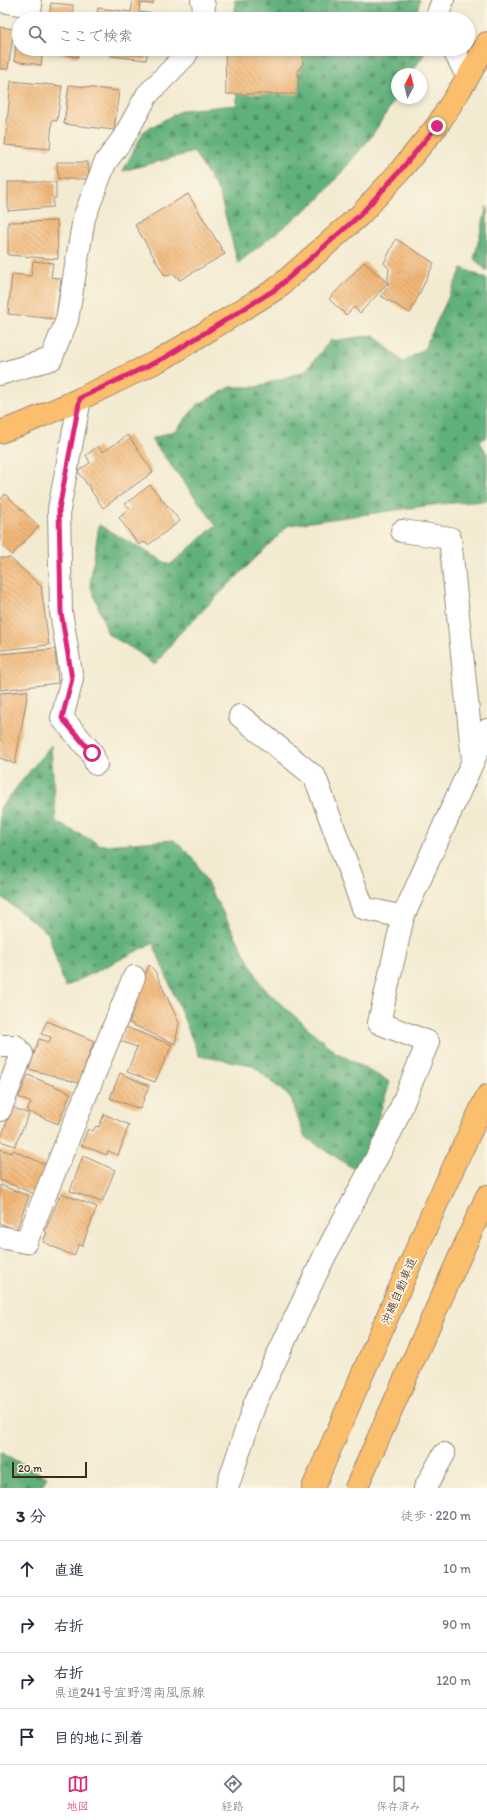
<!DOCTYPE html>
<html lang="ja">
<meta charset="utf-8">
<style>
body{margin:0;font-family:Itim,"Klee One",sans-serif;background:#f2f2f3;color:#1f2937}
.compass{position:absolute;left:391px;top:68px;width:36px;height:36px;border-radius:50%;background:#fff;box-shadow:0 2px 6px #0003;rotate:7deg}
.scale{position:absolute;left:12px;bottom:10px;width:75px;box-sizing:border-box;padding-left:4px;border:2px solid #3b2a1e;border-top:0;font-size:11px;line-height:14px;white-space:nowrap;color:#3b2a1e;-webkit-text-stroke:3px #fcf5e5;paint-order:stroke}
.stop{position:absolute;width:12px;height:12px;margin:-9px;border:3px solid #db2777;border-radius:50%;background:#fff}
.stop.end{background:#db2777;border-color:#fff;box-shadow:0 1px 4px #0008}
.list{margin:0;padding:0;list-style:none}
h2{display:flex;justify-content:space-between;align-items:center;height:52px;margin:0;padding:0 16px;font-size:17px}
h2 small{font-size:13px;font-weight:400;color:#747a83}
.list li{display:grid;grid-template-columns:26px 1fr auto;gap:12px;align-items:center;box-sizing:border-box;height:56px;padding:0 16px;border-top:1px solid #e0e1e3}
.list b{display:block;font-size:15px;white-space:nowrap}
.list p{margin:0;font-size:13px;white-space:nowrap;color:#747a83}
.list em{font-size:13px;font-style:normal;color:#747a83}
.icon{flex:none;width:22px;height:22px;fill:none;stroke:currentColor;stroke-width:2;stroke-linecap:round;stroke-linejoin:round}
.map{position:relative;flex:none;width:487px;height:1488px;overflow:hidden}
.search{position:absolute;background:#fff;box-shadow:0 2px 6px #0003;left:12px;right:12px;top:12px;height:44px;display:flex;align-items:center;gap:10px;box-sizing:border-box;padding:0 14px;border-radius:22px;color:#747a83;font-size:15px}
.sheet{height:276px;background:#fff}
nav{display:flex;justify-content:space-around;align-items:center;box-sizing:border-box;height:56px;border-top:1px solid #e0e1e3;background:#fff;font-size:11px;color:#747a83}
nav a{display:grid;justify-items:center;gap:2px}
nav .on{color:#db2777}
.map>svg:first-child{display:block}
.forest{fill:url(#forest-firs);stroke:#4e6d4c}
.building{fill:url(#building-back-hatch)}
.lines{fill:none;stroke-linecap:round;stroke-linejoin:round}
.minor-casing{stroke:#978a78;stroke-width:24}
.major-casing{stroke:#978a78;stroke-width:24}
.highway-casing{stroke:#978a78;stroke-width:24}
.minor{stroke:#fff;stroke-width:22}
.major{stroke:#fabe6d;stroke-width:22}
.highway{stroke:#fabe6d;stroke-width:22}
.route{stroke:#db2777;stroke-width:5}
.labels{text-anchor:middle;stroke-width:3.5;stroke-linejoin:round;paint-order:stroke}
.street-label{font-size:12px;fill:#3b2a1e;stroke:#fcf5e5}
</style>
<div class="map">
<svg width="487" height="1488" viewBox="0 0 487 1488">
<defs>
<pattern id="forest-firs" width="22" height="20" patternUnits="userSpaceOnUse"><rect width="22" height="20" fill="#60b07b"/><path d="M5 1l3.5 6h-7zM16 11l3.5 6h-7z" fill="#508f64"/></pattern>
<pattern id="building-back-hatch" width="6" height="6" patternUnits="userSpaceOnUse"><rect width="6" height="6" fill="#f2b777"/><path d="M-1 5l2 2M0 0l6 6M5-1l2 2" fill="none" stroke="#c59561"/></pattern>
</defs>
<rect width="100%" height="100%" fill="#fcf5e5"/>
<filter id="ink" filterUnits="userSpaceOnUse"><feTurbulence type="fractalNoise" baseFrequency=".025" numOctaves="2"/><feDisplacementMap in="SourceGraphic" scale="8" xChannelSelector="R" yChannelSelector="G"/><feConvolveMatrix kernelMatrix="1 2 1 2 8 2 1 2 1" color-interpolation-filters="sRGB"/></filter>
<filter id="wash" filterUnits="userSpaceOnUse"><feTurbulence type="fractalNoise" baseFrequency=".012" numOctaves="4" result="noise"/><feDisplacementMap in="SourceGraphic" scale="16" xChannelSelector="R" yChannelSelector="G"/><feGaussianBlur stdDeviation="0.9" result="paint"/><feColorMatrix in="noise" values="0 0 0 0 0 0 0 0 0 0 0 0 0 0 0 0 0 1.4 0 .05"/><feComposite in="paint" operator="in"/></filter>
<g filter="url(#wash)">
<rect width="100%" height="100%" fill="#f3ebd1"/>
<path class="forest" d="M235 0H420L415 19H235Z
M236 49H425L426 51 411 74H397V96L371 137 319 199 238 263 219 192 194 152 123 171 144 131 182 110 237 105Z
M487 206V271L474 259Z
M462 268 487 279V436L480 442 487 454V501L439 504 289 525 177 636 155 665 138 652 108 634 90 584 99 525 170 565 216 525 151 439 176 430 197 405 231 387H256L305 371 330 341 374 335 403 362 424 349Z
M51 745 56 822 101 845 174 840 195 860 263 988 334 1051 390 1082 360 1173 304 1136 291 1098 252 1065 199 1056 153 943 65 987 48 933 0 896V808Z
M0 1452 47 1477 41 1488H0Z"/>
<g id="blocks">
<path class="building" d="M133 0H154L153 4 140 3 139 12 172 16 171 19H96L98 8 131 12Z
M51 3 73 5V14H75V19L49 18Z
M0 27 14 29 8 69H0Z
M18 30 19 49H43L41 65 14 61Z
M48 49H79L78 57 48 52Z
M110 49H148L146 60 110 56Z
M225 49H296L303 56V64L298 71 299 94H226Z
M11 81 62 86 57 121 52 120 50 149 5 145Z
M69 85 119 91 114 130 64 124Z
M57 162H88L89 179H58Z
M8 182H56V198L53 199V207L8 211Z
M188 194 225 254 180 280 174 274 165 276 135 225Z
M57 221 58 259 8 255V222Z
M396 239 434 263 410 313 381 296 389 286 388 277 389 269 384 263Z
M33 261 53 263 51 277 61 279 56 319 8 314 12 274 31 276Z
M364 262 388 283 360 313 354 307 346 315 329 299Z
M128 435 153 472 103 508 78 471 90 463 86 455 98 446 103 452Z
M150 485 180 521 148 545 144 542 139 545 119 518 130 508 125 504Z
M5 494 39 526 12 555 0 544V501Z
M0 558H10L41 586 49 645 0 650Z
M55 649 58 683 0 690V654Z
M28 691 15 764 0 758V693Z
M149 965 155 971 179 1023 175 1044 129 1023Z
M47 1021 94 1041 79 1083 29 1069 39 1039 49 1042 51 1037 41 1034Z
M126 1027 172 1045 155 1082 127 1072 137 1047 120 1041Z
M120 1073 149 1086 140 1109 110 1098Z
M28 1075 71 1093 58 1124 27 1111 31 1103 19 1097Z
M12 1107 29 1114 15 1146 0 1141Z
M104 1114 129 1125 118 1155 108 1151 107 1155 81 1145 88 1129 93 1131 96 1126 99 1127Z
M0 1149 12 1153 13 1150 46 1165 35 1194 0 1180Z
M83 1156 115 1170 102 1202 70 1191Z
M0 1185 29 1196 16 1230 0 1223Z
M61 1193 97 1207 82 1246 79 1244 74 1256 43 1242 47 1232 45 1231Z"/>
</g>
</g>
<g filter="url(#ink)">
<use href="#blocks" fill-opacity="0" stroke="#978a78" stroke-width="1"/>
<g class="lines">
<defs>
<path id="minor" d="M0 1 31 6
M202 19 204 6 202 0
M436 19 443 0
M453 49 468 77
M0 374 51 359 67 320 84 218 105 163 124 137 147 95 185 56 189 49
M80 399 59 509 61 612 72 679 62 718 92 753 96 764
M402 531 450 538 473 760
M240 716 315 777 363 908 403 917
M0 1046H15L22 1054 0 1110
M0 1237 26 1242 134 977
M227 1488 255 1403 324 1257 393 1127 428 1042 379 1023 403 917 487 730
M425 1488 444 1454"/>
<path id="major" d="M0 432 25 423 80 399 164 358 276 289 360 215 399 172 437 126 468 77 487 43"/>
<path id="highway" d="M313 1488 435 1207 487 1096
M356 1488 487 1196"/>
</defs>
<use href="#minor" class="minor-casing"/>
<use href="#major" class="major-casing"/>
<use href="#highway" class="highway-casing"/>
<use href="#minor" class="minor"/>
<use href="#major" class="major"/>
<use href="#highway" class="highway"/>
</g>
</g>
<g class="lines" filter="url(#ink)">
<path class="route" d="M92 753 62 718 72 679 61 612 59 509 80 398 164 358 276 289 360 215 399 172 437 126"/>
</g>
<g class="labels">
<g class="street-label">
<text transform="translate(399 1291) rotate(-67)" y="4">沖縄自動車道</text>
</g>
</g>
</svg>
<svg class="compass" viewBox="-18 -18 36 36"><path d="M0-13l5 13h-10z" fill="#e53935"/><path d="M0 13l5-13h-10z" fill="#747a83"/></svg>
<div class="scale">20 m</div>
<div class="stop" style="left:92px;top:753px"></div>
<div class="stop end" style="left:437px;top:126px"></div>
<div class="search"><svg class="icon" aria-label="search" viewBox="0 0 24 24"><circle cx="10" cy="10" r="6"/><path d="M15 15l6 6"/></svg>ここで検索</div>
</div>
<section class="sheet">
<h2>3 分<small>徒歩 · 220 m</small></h2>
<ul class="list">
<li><svg class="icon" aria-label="ahead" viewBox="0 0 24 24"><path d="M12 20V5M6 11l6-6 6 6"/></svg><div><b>直進</b></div><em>10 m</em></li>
<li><svg class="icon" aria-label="right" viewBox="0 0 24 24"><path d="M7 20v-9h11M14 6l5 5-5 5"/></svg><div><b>右折</b></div><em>90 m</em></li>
<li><svg class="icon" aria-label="right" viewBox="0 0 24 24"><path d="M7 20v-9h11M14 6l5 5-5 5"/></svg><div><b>右折</b><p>県道241号宜野湾南風原線</p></div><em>120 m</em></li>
<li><svg class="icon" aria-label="arrive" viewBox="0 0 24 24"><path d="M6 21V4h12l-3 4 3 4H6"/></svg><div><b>目的地に到着</b></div></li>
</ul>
</section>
<nav>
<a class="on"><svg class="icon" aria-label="map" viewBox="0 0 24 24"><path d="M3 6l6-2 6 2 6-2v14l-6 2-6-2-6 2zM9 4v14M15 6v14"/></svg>地図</a>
<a><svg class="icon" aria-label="directions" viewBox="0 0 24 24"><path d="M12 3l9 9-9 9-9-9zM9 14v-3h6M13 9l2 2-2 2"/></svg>経路</a>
<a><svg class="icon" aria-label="saved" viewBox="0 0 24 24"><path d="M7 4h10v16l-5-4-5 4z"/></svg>保存済み</a>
</nav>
